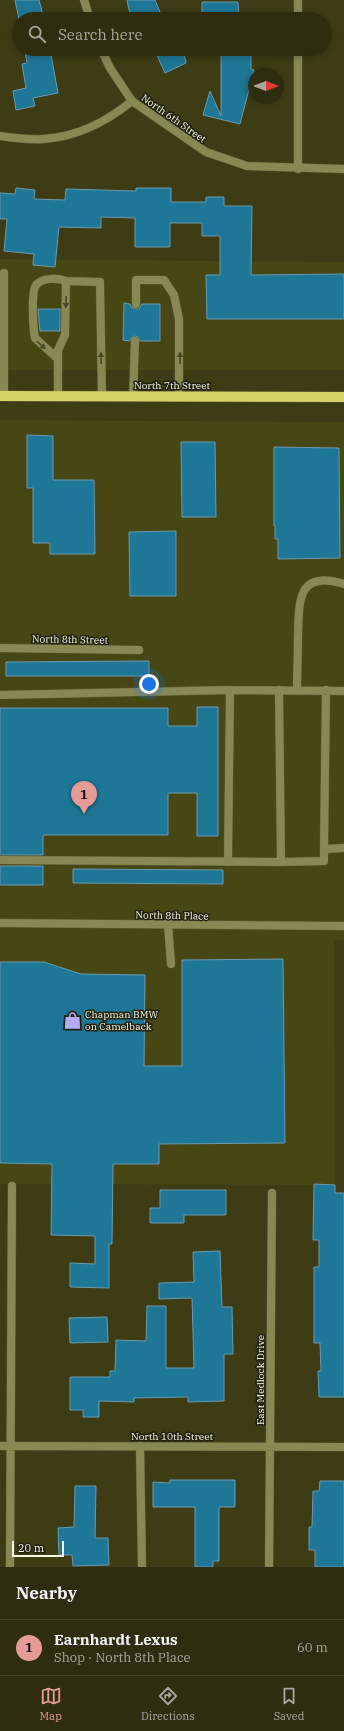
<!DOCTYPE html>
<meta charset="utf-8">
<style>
body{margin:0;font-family:"IBM Plex Serif",serif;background:#3a391d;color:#f1f3f6}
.compass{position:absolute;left:248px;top:68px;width:36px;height:36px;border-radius:50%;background:#2e2d0f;box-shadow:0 2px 6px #0003;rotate:90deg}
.scale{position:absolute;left:12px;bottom:10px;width:52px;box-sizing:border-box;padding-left:4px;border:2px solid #f7f7e1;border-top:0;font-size:11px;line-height:14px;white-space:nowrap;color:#f7f7e1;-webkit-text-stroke:3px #221;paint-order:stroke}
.you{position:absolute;left:149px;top:684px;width:14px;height:14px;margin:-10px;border:3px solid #fff;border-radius:50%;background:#1a73e8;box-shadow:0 0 0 6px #1a73e833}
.badge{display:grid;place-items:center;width:26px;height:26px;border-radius:50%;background:#e69b98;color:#111;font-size:13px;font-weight:700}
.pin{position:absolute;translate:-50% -33px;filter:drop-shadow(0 1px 2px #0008)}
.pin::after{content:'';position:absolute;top:21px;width:14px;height:12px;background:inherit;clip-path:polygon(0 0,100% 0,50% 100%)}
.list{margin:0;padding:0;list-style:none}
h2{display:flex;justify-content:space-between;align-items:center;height:52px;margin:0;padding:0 16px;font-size:17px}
h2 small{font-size:13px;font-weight:400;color:#a7a89e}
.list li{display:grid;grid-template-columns:26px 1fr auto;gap:12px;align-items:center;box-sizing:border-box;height:56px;padding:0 16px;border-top:1px solid #49492f}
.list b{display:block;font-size:15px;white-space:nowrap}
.list p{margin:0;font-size:13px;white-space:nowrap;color:#a7a89e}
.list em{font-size:13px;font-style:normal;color:#a7a89e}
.icon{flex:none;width:22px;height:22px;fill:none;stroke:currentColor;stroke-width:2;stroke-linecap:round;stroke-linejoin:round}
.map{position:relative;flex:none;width:344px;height:1567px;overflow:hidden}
.search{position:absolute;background:#2e2d0f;box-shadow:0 2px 6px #0003;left:12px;right:12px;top:12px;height:44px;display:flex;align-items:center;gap:10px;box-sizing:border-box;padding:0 14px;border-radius:22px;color:#a7a89e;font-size:15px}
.sheet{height:108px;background:#2e2d0f}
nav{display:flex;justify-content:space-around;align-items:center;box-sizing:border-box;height:56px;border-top:1px solid #49492f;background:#2e2d0f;font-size:11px;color:#a7a89e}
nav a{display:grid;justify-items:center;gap:2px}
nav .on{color:#e69b98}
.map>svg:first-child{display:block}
.built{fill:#474615}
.building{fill:#1f7797;stroke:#6c9aaf}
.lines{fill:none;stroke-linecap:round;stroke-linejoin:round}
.service-casing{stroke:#5b5a35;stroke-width:9}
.minor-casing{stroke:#5b5a35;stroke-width:9}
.primary-casing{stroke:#5b5a35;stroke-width:11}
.service{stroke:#885;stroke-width:8}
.minor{stroke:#885;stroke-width:8}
.primary{stroke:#d7d466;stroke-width:10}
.oneway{fill:#464629}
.labels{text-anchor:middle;stroke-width:3;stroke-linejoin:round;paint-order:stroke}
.street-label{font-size:10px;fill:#f7f7e1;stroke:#221}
.poi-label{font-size:10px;fill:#f7f7e1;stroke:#221;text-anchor:start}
</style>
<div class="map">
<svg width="344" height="1567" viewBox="0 0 344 1567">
<rect width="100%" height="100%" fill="#3d3c14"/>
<path class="built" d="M0 259 344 262V370H0Z
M0 420 344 422V940L334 941 335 1185 0 1184Z"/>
<path class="building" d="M15 0H39L44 19H19Z
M127 0H155L163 19H131Z
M202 2H238L239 19H202Z
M44 49H50L58 93 33 98 35 106 16 110 13 91 26 88 22 64 27 63 25 52Z
M154 49H183L186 63 165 73Z
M221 49H251V69L254 70 240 124 203 115 210 91 221 116Z
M16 188 35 190 34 199 65 200 66 189 136 191V188H171V202H206V197H224V206H252L251 275 344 274V319H207L206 275H220V236H202V223H170V247H135V218L101 217V228L59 227 55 267 33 265 34 254 4 251 7 219H0V193L15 194Z
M124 303 130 304 131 307 136 309H139L142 304H160V341H140L138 337 135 336 131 338 130 341 123 340Z
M38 309H60V331H40Z
M27 435 53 436V480H94L95 554H50V543H33V488H27Z
M181 442H215L216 517H182Z
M274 447 339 448 340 558 278 559V539H275V526H274Z
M176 531V596H130L129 532Z
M149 661V676H6V662Z
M197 707H218V836H197V793H168V835H43V855H0V708H168V726H197Z
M0 866H43V885H0Z
M73 869 223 870V884L73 883Z
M283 959 285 1143 159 1144V1164H113L112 1244H109V1288L70 1287V1263L95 1264V1236L51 1235 52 1164 0 1163V962H44L81 974 145 975 144 1066H182V960Z
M314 1184 335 1185V1193H344V1397H319L318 1371H321L320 1343H314V1267H319V1240H313Z
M160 1190H226V1215H184V1223H150V1208H160Z
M220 1251 222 1307H232L233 1354H224V1401L188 1402V1397L134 1398V1402L99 1401V1417H83V1410H70V1377H110V1371H115L116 1340 146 1341 147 1306H166V1368H194L192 1298 159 1299V1283L194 1282 193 1252Z
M107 1317 108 1342 70 1343 69 1318Z
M170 1480H235V1507H219V1561H213V1567H195V1507H153V1482L170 1483Z
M320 1481H344V1567H315V1550H309V1527H312L313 1491H319Z
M75 1486H96L95 1538H108L109 1565 73 1566 72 1555H59L58 1528 74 1527Z"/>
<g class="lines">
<defs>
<path id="service" d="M4 273V396
M136 304V280H164L174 295 179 319V397
M58 359 35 338C33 329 31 292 36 285 43 277 58 278 66 281
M58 397V350L65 335 66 281 100 282 102 397
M133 397 135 341
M279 690 281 862 324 861V849L344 848
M297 690C297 673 298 656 298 638 299 603 296 569 344 584
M0 695 230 690 344 691
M324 849 326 690
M0 860 281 862
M228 862 230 690
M168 924 171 964
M140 1446 142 1567"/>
<path id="minor" d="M84 0 90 19
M298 19V0
M101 49 110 68 132 101
M0 136C14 138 29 140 43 139 78 137 106 122 132 101L206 152 247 166 344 169
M298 169V49
M0 648 139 650
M0 923 344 926
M0 1446 344 1447
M10 1567 12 1186
M269 1567 272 1193"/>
<path id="primary" d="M0 396 344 397"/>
</defs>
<use href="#service" class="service-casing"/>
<use href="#minor" class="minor-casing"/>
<use href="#primary" class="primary-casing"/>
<use href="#service" class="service"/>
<use href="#minor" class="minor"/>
<use href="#primary" class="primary"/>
</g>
<defs><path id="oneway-solid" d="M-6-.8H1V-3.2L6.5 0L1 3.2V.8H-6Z"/></defs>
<g class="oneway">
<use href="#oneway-solid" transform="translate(66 302) rotate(92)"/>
<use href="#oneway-solid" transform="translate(41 345) rotate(42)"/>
<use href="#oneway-solid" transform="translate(101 358) rotate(-91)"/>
<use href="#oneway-solid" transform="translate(180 358) rotate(-90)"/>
</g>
<defs>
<symbol id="shop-bare" viewBox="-9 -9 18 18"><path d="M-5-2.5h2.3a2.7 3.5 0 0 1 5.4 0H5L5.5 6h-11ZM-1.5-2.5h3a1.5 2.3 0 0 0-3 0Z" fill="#b3adf9" stroke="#221" stroke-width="2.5" paint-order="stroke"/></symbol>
</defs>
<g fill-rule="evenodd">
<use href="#shop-bare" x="60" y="1008" width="25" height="25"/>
</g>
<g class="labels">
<g class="street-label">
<text transform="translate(174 118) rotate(35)" y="4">North 6th Street</text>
<text x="172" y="389">North 7th Street</text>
<text transform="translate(70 639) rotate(1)" y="4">North 8th Street</text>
<text transform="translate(172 915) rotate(1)" y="4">North 8th Place</text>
<text transform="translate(260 1380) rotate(-90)" y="4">East Medlock Drive</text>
<text x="172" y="1440">North 10th Street</text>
</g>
<g class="poi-label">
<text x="85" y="1018">Chapman BMW<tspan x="85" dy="12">on Camelback</tspan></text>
</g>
</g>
</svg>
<svg class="compass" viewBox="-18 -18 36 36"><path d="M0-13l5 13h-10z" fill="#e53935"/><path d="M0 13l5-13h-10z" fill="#a7a89e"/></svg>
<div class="scale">20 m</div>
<div class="you"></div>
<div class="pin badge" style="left:84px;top:814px">1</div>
<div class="search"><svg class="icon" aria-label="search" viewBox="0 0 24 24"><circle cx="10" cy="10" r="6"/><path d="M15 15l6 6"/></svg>Search here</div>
</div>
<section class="sheet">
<h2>Nearby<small></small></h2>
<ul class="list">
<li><span class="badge">1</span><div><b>Earnhardt Lexus</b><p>Shop · North 8th Place</p></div><em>60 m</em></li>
</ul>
</section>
<nav>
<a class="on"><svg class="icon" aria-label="map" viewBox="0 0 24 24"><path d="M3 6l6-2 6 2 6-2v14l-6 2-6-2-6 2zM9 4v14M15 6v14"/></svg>Map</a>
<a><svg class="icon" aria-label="directions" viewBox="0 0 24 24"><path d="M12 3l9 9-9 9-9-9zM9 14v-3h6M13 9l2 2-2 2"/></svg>Directions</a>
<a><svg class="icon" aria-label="saved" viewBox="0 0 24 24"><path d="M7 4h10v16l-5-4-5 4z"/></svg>Saved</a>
</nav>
